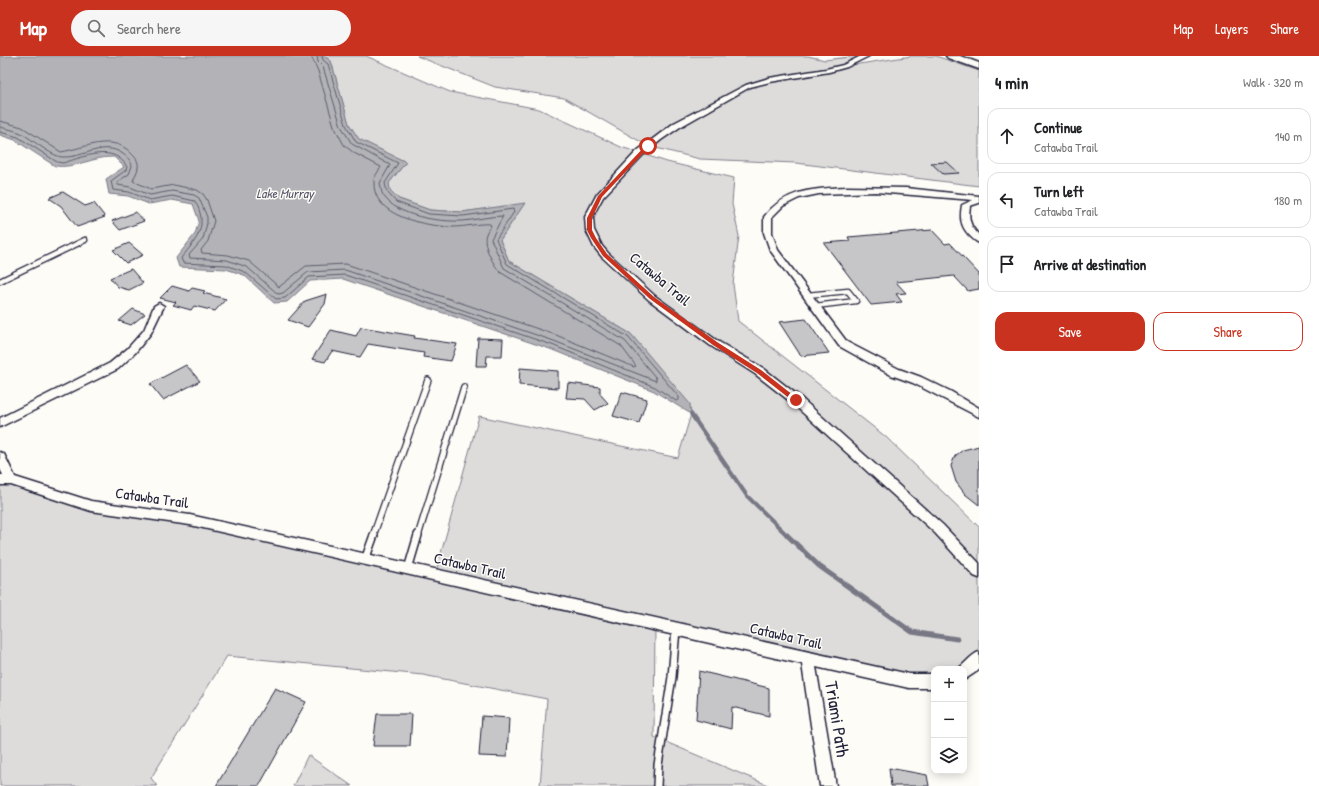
<!DOCTYPE html>
<meta charset="utf-8">
<style>
body{margin:0;font-family:"Patrick Hand",sans-serif;background:#f6f6f6;color:#202124}
.controls{position:absolute;right:12px;bottom:12px;display:grid;overflow:hidden;border-radius:8px;box-shadow:0 2px 10px #0003}
.controls button{width:36px;height:36px;display:grid;place-items:center;padding:0;border:0;border-bottom:1px solid #e0e0e0;background:#fff;color:#202124;font:20px sans-serif}
.stop{position:absolute;width:12px;height:12px;margin:-9px;border:3px solid #c8321e;border-radius:50%;background:#fff}
.stop.end{background:#c8321e;border-color:#fff;box-shadow:0 1px 4px #0008}
.list{margin:0;padding:0;list-style:none}
h2{display:flex;justify-content:space-between;align-items:center;height:52px;margin:0;padding:0 16px;font-size:17px}
h2 small{font-size:13px;font-weight:400;color:#757577}
.list li{display:grid;grid-template-columns:26px 1fr auto;gap:12px;align-items:center;box-sizing:border-box;height:56px;margin:0 8px 8px;padding:0 8px;border:1px solid #e0e0e0;border-radius:12px}
.list b{display:block;font-size:15px;white-space:nowrap}
.list p{margin:0;font-size:13px;white-space:nowrap;color:#757577}
.list em{font-size:13px;font-style:normal;color:#757577}
.actions{display:flex;gap:8px;padding:12px 16px}
.actions a{flex:1;padding:9px 0;border:1px solid #c8321e;border-radius:12px;text-align:center;font-size:14px;color:#c8321e}
.actions .main{background:#c8321e;color:#fff}
.icon{flex:none;width:22px;height:22px;fill:none;stroke:currentColor;stroke-width:2;stroke-linecap:round;stroke-linejoin:round}
.map{position:relative;flex:none;width:979px;height:730px;overflow:hidden}
header{display:flex;align-items:center;gap:24px;box-sizing:border-box;height:56px;padding:0 20px;background:#c8321e;color:#fff}
header strong{font-size:19px}
nav{display:flex;gap:22px;margin-inline-start:auto;font-size:14px}
.search{width:280px;height:36px;background:#f6f6f6;display:flex;align-items:center;gap:10px;box-sizing:border-box;padding:0 14px;border-radius:22px;color:#757577;font-size:15px}
main{display:flex}
aside{flex:1;background:#fff}
.map>svg:first-child{display:block}
.green{fill:#dddcdb;stroke:#807f8b}
.water{fill:#b2b2b7;stroke:#787885}
.lines{fill:none;stroke-linecap:round;stroke-linejoin:round}
.shore{stroke:#5c5c6d;stroke-width:1}
.stream-far1{stroke:#787885;stroke-width:4}
.stream{stroke:#787885;stroke-width:5}
.building{fill:#c6c6c8;stroke:#22223b}
.lane-far2-casing{stroke:#22223b;stroke-width:7}
.lane-far1-casing{stroke:#22223b;stroke-width:8}
.lane-casing{stroke:#22223b;stroke-width:10}
.street-casing{stroke:#22223b;stroke-width:3}
.secondary-casing{stroke:#22223b;stroke-width:3}
.lane-far2{stroke:#fdfcf7;stroke-width:4.5}
.lane-far1{stroke:#fdfcf7;stroke-width:5.5}
.lane{stroke:#fdfcf7;stroke-width:7}
.street{fill:#fdfcf7;fill-rule:evenodd}
.secondary{fill:#fdfcf7;fill-rule:evenodd}
.route{fill:#c8321e}
.labels{text-anchor:middle;stroke-width:3;stroke-linejoin:round;paint-order:stroke}
.far-water-label{font-size:13px;font-style:italic;fill:#545466;stroke:#fdfcf7}
.street-label{font-size:15px;fill:#22223b;stroke:#fdfcf7}
.near-street-label{font-size:18px;fill:#22223b;stroke:#fdfcf7}
</style>
<header>
<strong>Map</strong>
<div class="search"><svg class="icon" aria-label="search" viewBox="0 0 24 24"><circle cx="10" cy="10" r="6"/><path d="M15 15l6 6"/></svg>Search here</div>
<nav><a>Map</a><a>Layers</a><a>Share</a></nav>
</header>
<main>
<div class="map">
<svg width="979" height="730" viewBox="0 0 979 730">
<rect width="100%" height="100%" fill="#fdfcf7"/>
<filter id="ink" filterUnits="userSpaceOnUse"><feTurbulence type="fractalNoise" baseFrequency=".025" numOctaves="2"/><feDisplacementMap in="SourceGraphic" scale="8" xChannelSelector="R" yChannelSelector="G"/><feConvolveMatrix kernelMatrix="1 2 1 2 8 2 1 2 1" color-interpolation-filters="sRGB"/></filter>
<g filter="url(#ink)">
<path class="green" d="M324 0H366L450 36 539 53 621 91 667 106 734 122 732 148 739 180 733 228 738 265 886 381 979 471V603L964 613H934V625L655 569 654 681 770 730H540L547 643 423 619 227 600 151 722 157 730H0V424L91 450 190 464 435 519 479 360 678 402 691 358 631 278 509 205 500 184 524 148 462 156 430 154 399 143 390 134 389 127 406 106 359 84 349 68 331 5Z
M417 0H808L825 4 857 0 846 10 912 0H936L979 15V130L796 107 700 103 648 90 564 42 495 31Z
M308 699 352 730H293Z"/>
<path class="water" d="M0 0H324L331 5 349 68 359 83 406 106 389 127 390 134 399 143 430 154 462 156 525 147 500 184 509 205 631 278 690 348 691 358 654 335 550 293 343 223 310 225 287 246 274 247 244 219 226 213 179 211 176 202 195 178 199 165 193 148 172 144 149 148 128 140 109 138 106 123 124 111 114 101C94 100 75 113 55 110L15 84 0 79Z"/>
<g class="lines">
<path class="shore" d="M0 65 22 71 61 96C85 92 112 77 131 97 135 101 139 105 138 111 138 116 134 120 133 125L151 133 174 129 197 134 203 138 207 144 214 165 208 185 201 194 202 197 228 199 249 205 279 231 306 210 346 208 556 279 634 311 636 310 621 290 500 216C493 208 482 189 486 178 487 175 489 172 491 170L490 168C478 167 466 171 453 171 426 170 371 161 374 125 374 120 379 115 381 111L354 97 344 89 334 70 318 15 311 0
M0 71C7 73 15 74 21 77 32 83 52 101 63 101 84 102 104 84 123 98 127 101 131 104 132 110L129 118 117 126 118 129 130 131 150 139 172 135 194 139 199 142 207 161V167L203 183 189 199 190 202 227 204 247 211 278 238 283 237 308 216 345 214 554 285 656 325V322L625 285 504 212 491 183 503 160C490 160 476 164 463 165 440 166 397 161 383 139 381 136 381 131 380 127L390 109 352 88 341 70 323 11 318 6 317 0
M0 76 18 81 57 106 63 107C83 101 114 87 127 111L126 114 111 125 113 134 129 136 150 144 172 140 195 145C209 170 197 183 181 202L183 207 226 209 245 216 276 243 285 242 309 221 345 219 552 289 655 331 676 345 679 344V341L628 281 507 208 496 183 514 156 513 153 463 160 429 158 396 146 387 136 385 127 398 107 356 86 346 69 328 8 323 4 322 0"/>
<path class="stream-far1" d="M691 358 747 440 788 480"/>
<path class="stream" d="M787 479 819 510 912 576 957 583"/>
</g>
<path class="building" d="M947 106 959 117 943 118 931 107Z
M63 136 85 150 94 147 105 161 77 171 61 150 49 142Z
M136 156 144 165 120 174 112 165Z
M932 174 945 188 950 187 979 218V233L968 235 954 220 896 226 906 237 896 238 902 246 871 249 824 187 850 185 848 181Z
M129 187 143 199 126 207 113 194Z
M131 213 143 227 129 234 118 231 110 222Z
M172 230 189 235 192 232 205 235 203 237 226 243 215 255 194 250 191 254 173 249 176 246 160 242Z
M327 238 325 248 308 271 288 264 305 245Z
M133 253 145 258 131 269 119 265Z
M806 263 829 297 801 300 779 266Z
M361 271 415 280 414 282 457 288 451 305 423 301 424 297 368 288 360 301 332 295 325 306 312 303 331 274 356 280Z
M478 282 503 283 502 300H487L486 310H476Z
M186 309 200 325 163 344 150 328Z
M520 312 558 315V332L519 329Z
M568 327 600 331V338L608 347 595 354 585 343 566 342Z
M622 336 647 343 639 367 613 360Z
M979 390V449L965 438 956 426 951 410 955 400 963 394Z
M699 615 769 632V660L732 651 731 673 696 664Z
M275 632 306 646 259 730H216Z
M377 658H412L410 690H373Z
M482 660 509 662 507 701 479 700Z
M889 712 927 719 929 730H891Z"/>
<g class="lines">
<defs>
<path id="lane-far2" d="M0 225 85 184
M807 239 848 235 856 245 815 250"/>
<path id="lane-far1" d="M373 480 428 324
M418 480 464 331"/>
<path id="lane" d="M365 504 374 479
M408 513 418 479
M657 730 658 709 672 621 676 573"/>
<path id="street" d="M861 0H869L847 11 829 16 770 26 750 31 680 71 661 84 643 99 603 141 596 154 593 161 594 174 602 190 608 197 655 240 719 286 763 312 800 341 943 469 979 507V522L974 520 935 477 792 347 755 318 711 290 649 244 602 201 594 191 586 174 585 161 597 138 637 95 674 67 746 29 769 22 826 13 843 9Z
M847 131 906 132 979 140V147L970 150C968 163 970 170 979 179V187C975 185 972 182 969 179 960 169 960 161 962 149L973 144 876 136 819 138 799 142 783 150 772 161V177L778 194 847 286 899 313 921 321 950 335 979 352V361L913 327 891 319 839 290 770 194 764 177V161C785 133 814 133 847 131Z
M159 247 164 250 151 277 135 297 118 313 0 371V362L110 307 127 293 144 274 154 250Z
M0 396 4 398 15 421 91 445 190 459 909 618H934V632H909L816 611 836 730H820L802 608 190 469 91 455 11 429H0V419H3L0 413Z
M979 596V614L964 624V613L959 612C966 607 971 599 979 596Z"/>
<path id="secondary" d="M946 0H960L979 7V13L948 2Z"/>
</defs>
<use href="#lane-far2" class="lane-far2-casing"/>
<use href="#lane-far1" class="lane-far1-casing"/>
<use href="#lane" class="lane-casing"/>
<use href="#street" class="street-casing"/>
<use href="#secondary" class="secondary-casing"/>
<use href="#lane-far2" class="lane-far2"/>
<use href="#lane-far1" class="lane-far1"/>
<use href="#lane" class="lane"/>
<use href="#street" class="street"/>
<use href="#secondary" class="secondary"/>
</g>
</g>
<path class="route" d="M646 89 650 90 602 141 592 162V174L596 182 607 198 654 241 717 286 761 314 798 343V346H794L757 317 713 289 650 243 603 200 591 182 587 174V162L598 140Z"/>
<g class="labels">
<g class="far-water-label">
<text x="285" y="142">Lake Murray</text>
</g>
<g class="street-label">
<text transform="translate(660 223) rotate(40)" y="5">Catawba Trail</text>
<text transform="translate(152 442) rotate(8)" y="5">Catawba Trail</text>
<text transform="translate(470 510) rotate(13)" y="5">Catawba Trail</text>
<text transform="translate(786 580) rotate(13)" y="5">Catawba Trail</text>
</g>
<g class="near-street-label">
<text transform="translate(837 663) rotate(81)" y="6">Triami Path</text>
</g>
</g>
</svg>
<div class="controls">
<button>+</button>
<button>−</button>
<button><svg class="icon" aria-label="layers" viewBox="0 0 24 24"><path d="M12 4l9 5-9 5-9-5zM3 14l9 5 9-5"/></svg></button>
</div>
<div class="stop" style="left:648px;top:90px"></div>
<div class="stop end" style="left:796px;top:344px"></div>
</div>
<aside>
<h2>4 min<small>Walk · 320 m</small></h2>
<ul class="list">
<li><svg class="icon" aria-label="ahead" viewBox="0 0 24 24"><path d="M12 20V5M6 11l6-6 6 6"/></svg><div><b>Continue</b><p>Catawba Trail</p></div><em>140 m</em></li>
<li><svg class="icon" aria-label="left" viewBox="0 0 24 24"><path d="M17 20v-9H6M10 6l-5 5 5 5"/></svg><div><b>Turn left</b><p>Catawba Trail</p></div><em>180 m</em></li>
<li><svg class="icon" aria-label="arrive" viewBox="0 0 24 24"><path d="M6 21V4h12l-3 4 3 4H6"/></svg><div><b>Arrive at destination</b></div></li>
</ul>
<div class="actions"><a class="main">Save</a><a>Share</a></div>
</aside>
</main>
